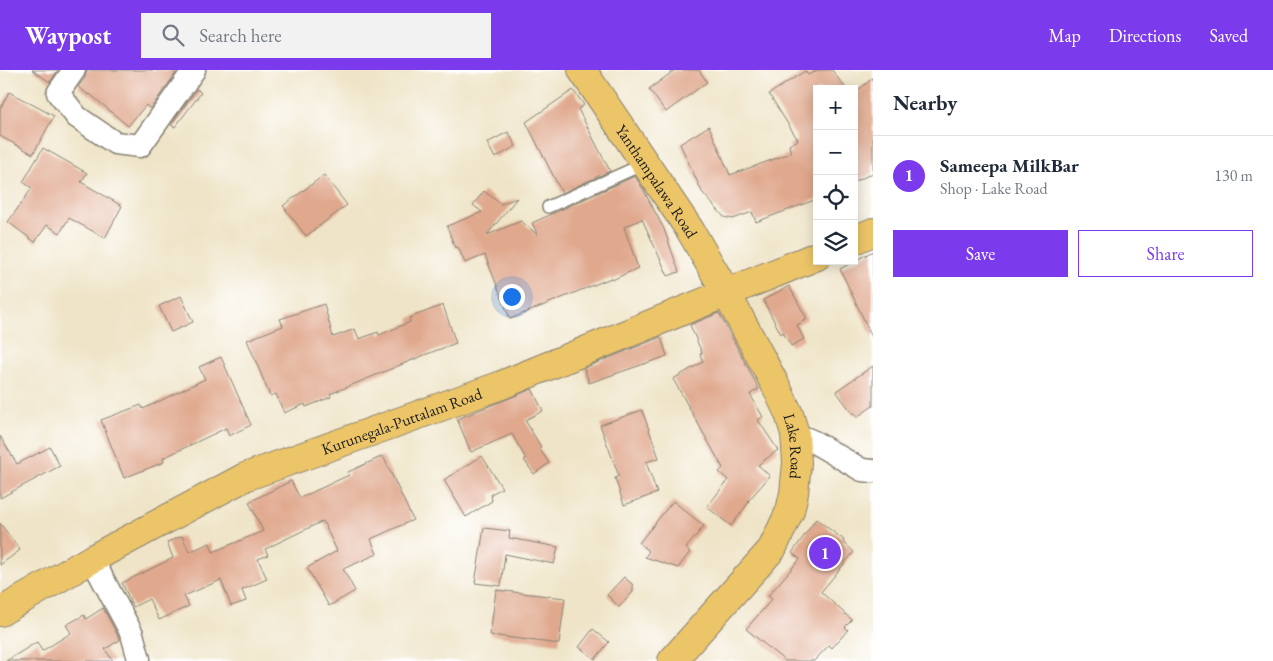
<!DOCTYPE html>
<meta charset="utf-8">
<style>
body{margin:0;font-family:"EB Garamond",serif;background:#f2f2f3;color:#1f2937}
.controls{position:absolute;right:15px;top:15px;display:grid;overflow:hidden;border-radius:0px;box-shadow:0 2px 12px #0003}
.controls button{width:45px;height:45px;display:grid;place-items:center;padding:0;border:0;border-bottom:1px solid #e0e1e3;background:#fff;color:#1f2937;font:25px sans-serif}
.you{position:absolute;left:511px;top:226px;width:18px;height:18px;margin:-12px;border:4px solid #fff;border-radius:50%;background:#1a73e8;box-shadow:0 0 0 8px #1a73e833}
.badge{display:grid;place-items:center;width:32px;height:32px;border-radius:50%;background:#7c3aed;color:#fff;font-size:16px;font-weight:700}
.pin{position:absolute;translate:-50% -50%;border:2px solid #fff;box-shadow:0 1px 5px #0006}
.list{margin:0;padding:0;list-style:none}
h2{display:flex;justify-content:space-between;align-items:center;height:65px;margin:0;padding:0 20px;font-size:21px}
h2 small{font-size:16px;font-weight:400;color:#747a83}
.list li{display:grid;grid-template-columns:32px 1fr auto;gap:15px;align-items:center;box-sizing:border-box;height:80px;padding:0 20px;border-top:1px solid #e0e1e3}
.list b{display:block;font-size:19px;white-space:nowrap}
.list p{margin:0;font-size:16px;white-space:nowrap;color:#747a83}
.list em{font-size:16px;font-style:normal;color:#747a83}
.actions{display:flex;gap:10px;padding:15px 20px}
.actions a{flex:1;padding:11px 0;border:1px solid #7c3aed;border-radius:0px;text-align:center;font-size:18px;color:#7c3aed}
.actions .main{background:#7c3aed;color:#fff}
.icon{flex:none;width:28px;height:28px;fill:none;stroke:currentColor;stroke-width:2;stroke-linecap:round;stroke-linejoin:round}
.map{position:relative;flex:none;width:873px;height:591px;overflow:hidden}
header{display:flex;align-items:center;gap:30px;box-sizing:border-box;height:70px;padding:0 25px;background:#7c3aed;color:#fff}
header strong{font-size:24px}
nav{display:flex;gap:28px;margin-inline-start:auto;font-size:18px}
.search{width:350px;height:45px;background:#f2f2f3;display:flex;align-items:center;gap:12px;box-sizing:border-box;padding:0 18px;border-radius:0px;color:#747a83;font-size:19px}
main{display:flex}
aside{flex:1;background:#fff}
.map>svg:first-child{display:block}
.building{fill:#e0a88d}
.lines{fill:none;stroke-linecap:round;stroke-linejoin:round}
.service-casing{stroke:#868072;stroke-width:14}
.minor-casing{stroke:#868072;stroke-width:25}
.primary-casing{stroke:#868072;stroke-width:30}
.trunk-casing{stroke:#868072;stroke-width:30}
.service{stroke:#fff;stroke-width:11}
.minor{stroke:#fff;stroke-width:22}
.primary{stroke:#edc569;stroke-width:28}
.trunk{stroke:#edc569;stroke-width:28}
.labels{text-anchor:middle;stroke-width:4.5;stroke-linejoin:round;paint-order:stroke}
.street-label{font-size:16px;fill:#1c1c1c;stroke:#fff}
</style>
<header>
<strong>Waypost</strong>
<div class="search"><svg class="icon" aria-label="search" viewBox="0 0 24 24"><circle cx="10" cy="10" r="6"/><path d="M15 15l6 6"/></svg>Search here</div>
<nav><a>Map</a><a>Directions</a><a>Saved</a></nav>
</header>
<main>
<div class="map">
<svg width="873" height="591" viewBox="0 0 873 591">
<rect width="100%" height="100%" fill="#fff"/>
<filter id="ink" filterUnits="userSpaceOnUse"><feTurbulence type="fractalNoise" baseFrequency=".02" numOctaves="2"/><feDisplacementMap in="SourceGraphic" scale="10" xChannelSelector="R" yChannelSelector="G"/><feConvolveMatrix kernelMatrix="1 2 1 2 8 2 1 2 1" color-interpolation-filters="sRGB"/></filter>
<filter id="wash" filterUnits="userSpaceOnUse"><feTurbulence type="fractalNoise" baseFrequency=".0096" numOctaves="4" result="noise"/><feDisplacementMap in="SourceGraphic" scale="20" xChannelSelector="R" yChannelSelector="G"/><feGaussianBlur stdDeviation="1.12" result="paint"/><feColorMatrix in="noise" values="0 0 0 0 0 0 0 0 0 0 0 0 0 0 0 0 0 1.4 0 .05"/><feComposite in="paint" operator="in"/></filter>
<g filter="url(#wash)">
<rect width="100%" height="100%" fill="#efe4c7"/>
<g id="blocks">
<path class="building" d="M32 0H58L50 12Z
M87 0H171L176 3 150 39 146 35 128 56 90 24 89 25 78 17 85 8Z
M675 0H699L707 12 666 42 649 19Z
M818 0H832L846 19H817V129L756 152 752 142 733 149 724 147 702 122 680 74 709 56 730 105 791 83 789 75 798 70 769 24 805 1 808 5Z
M873 8V103L854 112V23Z
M197 19 201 23 175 57 171 55Z
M573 20 584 35 578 39 610 101 562 123 526 52Z
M9 22 54 46 33 84 0 66V39Z
M508 62 516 76 495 88 487 73Z
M43 78 87 103 81 112 122 136 105 168 69 148 60 163 47 155 35 172 8 152 32 118 23 112Z
M324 105 347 135 306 166 283 136Z
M635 106 643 119 664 159 679 202 668 206 642 149 624 157 638 198 612 210 611 208 510 249 485 185 465 193 458 177 455 178 447 156 482 142 473 135 484 121 501 134 517 128 487 165 521 151 538 165 532 153Z
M873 181V269L840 199Z
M789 216 807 249 797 255 804 269 791 276 783 262 781 264 763 230Z
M181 226 193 252 171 262 159 236Z
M324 234 333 267 355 259 359 269 378 262 379 265 410 252 409 248 443 235 456 273 427 284 330 324 331 327 306 337 305 334 284 343 276 324 270 326 247 270 283 256 280 249Z
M719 243 759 319 750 324 763 347 758 350 778 380 758 395 770 406 748 431 749 432 731 456 707 437 728 410 719 402 723 398 673 309 703 292 700 284 702 283 690 255Z
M661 267 667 286 589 313 584 298Z
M221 287 251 355 229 366 226 358 163 388 164 392 124 408 101 350 141 335 143 339 205 309 199 297Z
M873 296V336L857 347 855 343 853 344 836 321Z
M532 319 543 341 525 350 541 377 539 378 549 393 534 404 524 390 526 389 512 364 471 382 457 349Z
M642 340 659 388 646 392 657 423 624 435 615 408 619 406 600 355Z
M0 366 17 394 50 377 60 396 0 428Z
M383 386 413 450 371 469 377 484 343 499 355 521 329 536 307 498 337 481 323 451 265 479 268 485 258 489 267 509 242 520 246 531 231 536 221 510 184 526 189 536 159 550 149 529 133 537 122 513 173 488 167 472 182 466 189 482 210 473 213 482 263 461 249 432 291 411 300 428 349 405 348 402Z
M482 386 502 418 491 424 492 431 466 447 444 410Z
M673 431 704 456 686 478 690 482 678 498 645 487 649 481 639 473Z
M816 449 844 470 843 472 854 482 821 522 852 550 845 557 848 560 832 578 829 575 814 591H785L746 559 772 529 768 526 800 489 792 483Z
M0 453 20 480 0 495Z
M484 458 510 461 509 468 558 477 554 494 505 484 501 516 475 513Z
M624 507 633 515V522L619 537 607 525Z
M496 520 565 528 559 574 490 565Z
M103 538 120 570 105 579 113 591H6L37 572 42 581 71 563 66 555 84 545 86 549Z
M593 559 609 572 595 589 579 577Z"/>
</g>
</g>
<g filter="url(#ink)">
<use href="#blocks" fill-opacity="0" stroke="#868072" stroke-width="1"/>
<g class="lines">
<defs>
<path id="service" d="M548 137 646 93"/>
<path id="minor" d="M74 0 58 23 77 47 115 73 140 76 194 0
M795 364 814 372 862 400 873 401
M92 489 132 564 139 589 138 591"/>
<g id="primary">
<path id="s1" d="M582 0 690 160 727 224 776 316 789 344 795 364 797 393 794 423 790 441 772 479 672 591"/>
</g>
<g id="trunk">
<path d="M854 170 873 162"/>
<path id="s2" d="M0 542 92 489 245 407 499 316 817 186"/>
</g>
</defs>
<use href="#service" class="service-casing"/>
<use href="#minor" class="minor-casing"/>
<use href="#primary" class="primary-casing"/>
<use href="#trunk" class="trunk-casing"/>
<use href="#service" class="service"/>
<use href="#minor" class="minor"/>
<use href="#primary" class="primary"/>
<use href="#trunk" class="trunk"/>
</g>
</g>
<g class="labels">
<g class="street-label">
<text dy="6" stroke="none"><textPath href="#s1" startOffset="134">Yanthampalawa Road</textPath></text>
<text dy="6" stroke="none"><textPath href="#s2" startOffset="446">Kurunegala-Puttalam Road</textPath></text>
<text dy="6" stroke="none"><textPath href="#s1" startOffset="435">Lake Road</textPath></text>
</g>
</g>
</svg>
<div class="controls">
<button>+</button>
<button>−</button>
<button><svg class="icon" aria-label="locate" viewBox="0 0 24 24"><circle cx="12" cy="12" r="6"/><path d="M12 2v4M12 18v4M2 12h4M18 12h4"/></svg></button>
<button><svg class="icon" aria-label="layers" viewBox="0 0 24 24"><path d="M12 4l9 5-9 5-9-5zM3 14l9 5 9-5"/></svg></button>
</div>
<div class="you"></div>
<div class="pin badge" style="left:825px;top:483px">1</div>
</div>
<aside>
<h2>Nearby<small></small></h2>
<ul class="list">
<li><span class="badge">1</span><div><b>Sameepa MilkBar</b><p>Shop · Lake Road</p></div><em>130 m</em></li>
</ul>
<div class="actions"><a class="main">Save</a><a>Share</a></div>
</aside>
</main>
